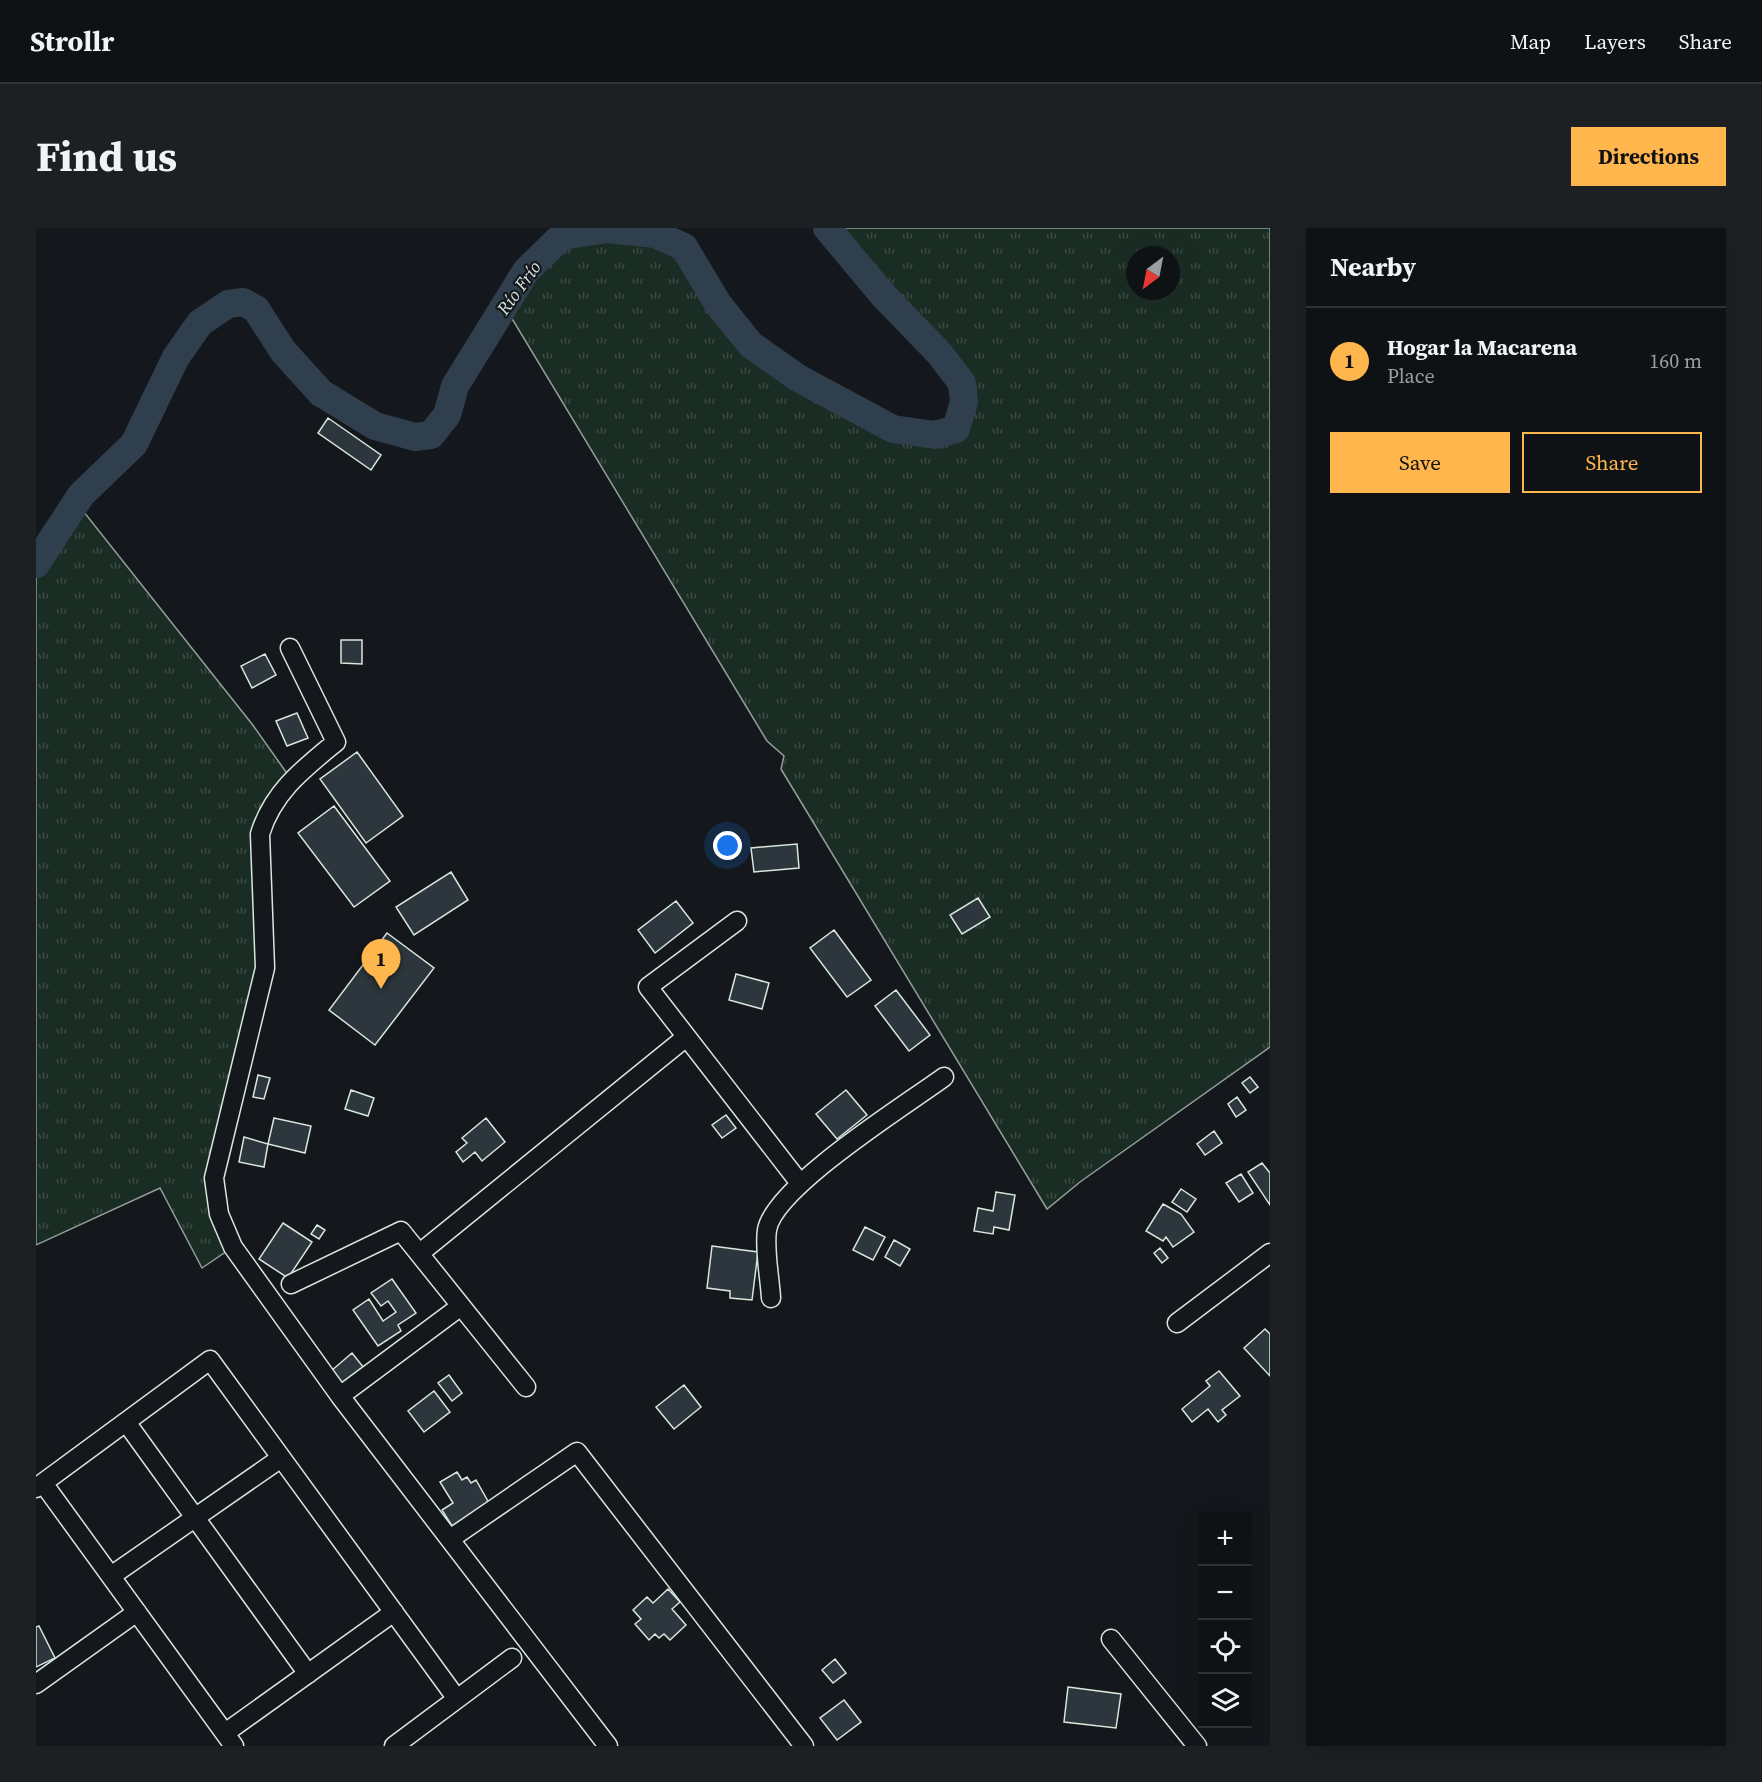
<!DOCTYPE html>
<meta charset="utf-8">
<style>
body{margin:0;font-family:"Source Serif 4",serif;background:#1d2022;color:#f1f3f6}
.controls{position:absolute;right:18px;bottom:18px;display:grid;overflow:hidden;border-radius:0px;box-shadow:0 6px 24px #0002}
.controls button{width:54px;height:54px;display:grid;place-items:center;padding:0;border:0;border-bottom:2px solid #2f3234;background:#0f1215;color:#f1f3f6;font:30px sans-serif}
.compass{position:absolute;left:1090px;top:18px;width:54px;height:54px;border-radius:50%;background:#0f1215;box-shadow:0 6px 24px #0002;rotate:212deg}
.you{position:absolute;left:692px;top:618px;width:21px;height:21px;margin:-15px;border:4px solid #fff;border-radius:50%;background:#1a73e8;box-shadow:0 0 0 9px #1a73e833}
.badge{display:grid;place-items:center;width:39px;height:39px;border-radius:50%;background:#ffb74d;color:#111;font-size:20px;font-weight:700}
.pin{position:absolute;translate:-50% -50px;filter:drop-shadow(0 2px 3px #0008)}
.pin::after{content:'';position:absolute;top:32px;width:21px;height:18px;background:inherit;clip-path:polygon(0 0,100% 0,50% 100%)}
.list{margin:0;padding:0;list-style:none}
h2{display:flex;justify-content:space-between;align-items:center;height:78px;margin:0;padding:0 24px;font-size:26px}
h2 small{font-size:20px;font-weight:400;color:#9b9ea0}
.list li{display:grid;grid-template-columns:39px 1fr auto;gap:18px;align-items:center;box-sizing:border-box;height:108px;padding:0 24px;border-top:2px solid #2f3234}
.list b{display:block;font-size:22px;white-space:nowrap}
.list p{margin:0;font-size:20px;white-space:nowrap;color:#9b9ea0}
.list em{font-size:20px;font-style:normal;color:#9b9ea0}
.actions{display:flex;gap:12px;padding:18px 24px}
.actions a{flex:1;padding:14px 0;border:2px solid #ffb74d;border-radius:0px;text-align:center;font-size:21px;color:#ffb74d}
.actions .main{background:#ffb74d;color:#111}
.icon{flex:none;width:33px;height:33px;fill:none;stroke:currentColor;stroke-width:2;stroke-linecap:round;stroke-linejoin:round}
.map{position:relative;flex:none;width:1234px;height:1518px;overflow:hidden;border-radius:0px}
header{display:flex;align-items:center;gap:36px;box-sizing:border-box;height:84px;padding:0 30px;background:#0f1215;border-bottom:2px solid #2f3234}
header strong{font-size:28px}
nav{display:flex;gap:33px;margin-inline-start:auto;font-size:21px}
.intro{display:flex;align-items:center;justify-content:space-between;box-sizing:border-box;height:144px;padding:0 36px}
h1{margin:0;font-size:42px}
.button{padding:15px 27px;border-radius:0px;background:#ffb74d;color:#111;font-size:21px;font-weight:700}
main{display:flex;gap:36px;padding:0 36px}
aside{flex:1;background:#0f1215;border-radius:0px;box-shadow:0 6px 24px #0002}
.map>svg:first-child{display:block}
.grass{fill:url(#grass-tufts);stroke:#939e99;stroke-width:1.5;fill-rule:evenodd}
.lines{fill:none;stroke-linecap:round;stroke-linejoin:round}
.river{stroke:#2f3f4d;stroke-width:28}
.building{fill:#2c363c;stroke:#d8e6dc;stroke-width:1.5}
.minor-casing{stroke:#d8e6dc;stroke-width:21}
.minor{stroke:#14181c;stroke-width:18}
.labels{text-anchor:middle;stroke-width:4.5;stroke-linejoin:round;paint-order:stroke}
.water-label{font-size:18px;font-style:italic;fill:#d8e6dc;stroke:#14181c}
</style>
<header>
<strong>Strollr</strong>
<nav><a>Map</a><a>Layers</a><a>Share</a></nav>
</header>
<div class="intro"><h1>Find us</h1><a class="button">Directions</a></div>
<main>
<div class="map">
<svg width="1234" height="1518" viewBox="0 0 1234 1518">
<defs>
<pattern id="grass-tufts" width="24" height="20" patternUnits="userSpaceOnUse" patternTransform="scale(1.5)"><rect width="24" height="20" fill="#1a2d24"/><path d="M3 7l-1-3M5 7V3M7 7l1-3M15 17l-1-3M17 17v-4M19 17l1-3" fill="none" stroke="#3b4b43"/></pattern>
</defs>
<rect width="100%" height="100%" fill="#14181c"/>
<path class="grass" d="M791 0H1234V819L1044 954 1011 981 745 541 748 528 731 513 469 79 490 43 526 8 571 1 619 6 648 19 682 76 715 117 762 150 857 201 899 207 920 201 928 174 926 155 903 125 847 67ZM1099 27H1135V63H1099Z
M40 274 216 496 255 551 230 586 229 740 178 950 197 1019 166 1040 124 960 0 1017V336Z"/>
<g class="lines">
<path class="river" d="M0 336 45 267 98 216 140 129 164 95 192 76 207 74 220 81 247 123 285 165 339 198 379 209 395 207 411 187 419 158 490 43 526 8 571 1 619 6 648 19 682 76 715 117 762 150 857 201 899 207 920 201 928 174 926 155 903 125 847 67 791 0"/>
</g>
<path class="building" d="M292 190 345 227 335 242 282 205Z
M305 412H326V436L305 435Z
M229 426 240 447 216 460 205 438Z
M261 485 272 510 251 518 240 493Z
M321 524 367 588 330 615 284 551Z
M298 578 354 653 318 679 262 605Z
M761 616 763 640 718 644 715 620Z
M415 644 432 672 378 707 360 679Z
M942 670 954 689 926 706 914 687Z
M640 673 657 695 619 725 602 702Z
M798 702 835 752 811 769 774 720Z
M351 705 398 740 339 817 293 782Z
M700 746 733 755 726 781 693 772Z
M860 762 894 807 873 823 839 778Z
M222 847 234 850 228 871 217 869Z
M1214 849 1222 859 1214 865 1206 855Z
M315 862 338 870 332 888 309 881Z
M810 862 831 887 801 911 780 886Z
M1201 869 1210 882 1200 889 1192 876Z
M690 887 700 900 686 910 676 897Z
M238 890 275 898 269 925 232 916Z
M450 890 469 914 446 933 439 924 427 934 420 924 431 915 426 910Z
M1178 903 1186 915 1169 927 1161 916Z
M208 909 232 916 228 939 203 934Z
M1226 935 1234 945V977L1212 944Z
M1205 946 1217 965 1203 974 1190 955Z
M1145 961 1160 971 1151 984 1136 974Z
M960 964 979 967 973 1002 958 999 957 1006 938 1003 942 980 957 983Z
M1127 976 1145 986 1158 1004 1137 1019 1130 1009 1127 1013 1110 1003Z
M247 995 276 1014 252 1050 223 1031Z
M281 997 289 1002 283 1011 275 1006Z
M829 999 849 1009 837 1032 817 1022Z
M858 1012 874 1021 864 1038 849 1029Z
M676 1018 722 1024 716 1072 694 1070V1063L671 1060Z
M1124 1020 1132 1030 1126 1035 1118 1025Z
M356 1051 380 1085 362 1097 365 1103 342 1118 317 1082 333 1071 347 1093 360 1084 352 1073 345 1078 335 1065Z
M1229 1101 1234 1106V1148L1208 1120Z
M316 1125 328 1140 305 1157 295 1143Z
M1183 1143 1204 1168 1186 1182 1190 1187 1182 1194 1172 1181 1156 1194 1146 1181 1174 1158 1170 1153Z
M413 1147 426 1165 416 1173 402 1155Z
M648 1157 665 1179 638 1201 620 1179Z
M398 1163 414 1184 388 1204 372 1183Z
M421 1244 426 1252 431 1249 435 1255 440 1252 453 1275 416 1298 406 1282 417 1275 404 1254Z
M632 1361 644 1374 636 1381 650 1397 634 1412 628 1406 623 1410 619 1406 613 1412 599 1396 605 1391 597 1382 611 1369 617 1375Z
M3 1398 19 1430 0 1439V1399Z
M799 1431 810 1445 797 1455 786 1442Z
M1032 1459 1085 1466 1080 1500 1028 1494Z
M808 1472 825 1494 801 1512 784 1490Z"/>
<g class="lines">
<defs>
<path id="minor" d="M254 420 300 514C267 541 237 564 224 606L229 740 178 950 183 986 197 1019 304 1168 572 1518
M701 693 612 759 763 954
M384 1025 649 810
M255 1056 365 1003 490 1159
M735 1070C734 1051 728 1021 731 1002 738 959 870 877 908 849
M1141 1095 1234 1025
M304 1168 425 1078
M90 1194 272 1446
M7 1255 198 1518
M0 1260 174 1132 421 1471
M414 1311 541 1224 768 1518
M75 1348 245 1230
M1075 1411 1161 1518
M0 1456 101 1384
M189 1505 358 1384
M358 1518 476 1430"/>
</defs>
<use href="#minor" class="minor-casing"/>
<use href="#minor" class="minor"/>
</g>
<g class="labels">
<g class="water-label">
<text transform="translate(483 60) rotate(-54)" y="6">Río Frío</text>
</g>
</g>
</svg>
<div class="controls">
<button>+</button>
<button>−</button>
<button><svg class="icon" aria-label="locate" viewBox="0 0 24 24"><circle cx="12" cy="12" r="6"/><path d="M12 2v4M12 18v4M2 12h4M18 12h4"/></svg></button>
<button><svg class="icon" aria-label="layers" viewBox="0 0 24 24"><path d="M12 4l9 5-9 5-9-5zM3 14l9 5 9-5"/></svg></button>
</div>
<svg class="compass" viewBox="-18 -18 36 36"><path d="M0-13l5 13h-10z" fill="#e53935"/><path d="M0 13l5-13h-10z" fill="#9b9ea0"/></svg>
<div class="you"></div>
<div class="pin badge" style="left:345px;top:761px">1</div>
</div>
<aside>
<h2>Nearby<small></small></h2>
<ul class="list">
<li><span class="badge">1</span><div><b>Hogar la Macarena</b><p>Place</p></div><em>160 m</em></li>
</ul>
<div class="actions"><a class="main">Save</a><a>Share</a></div>
</aside>
</main>
